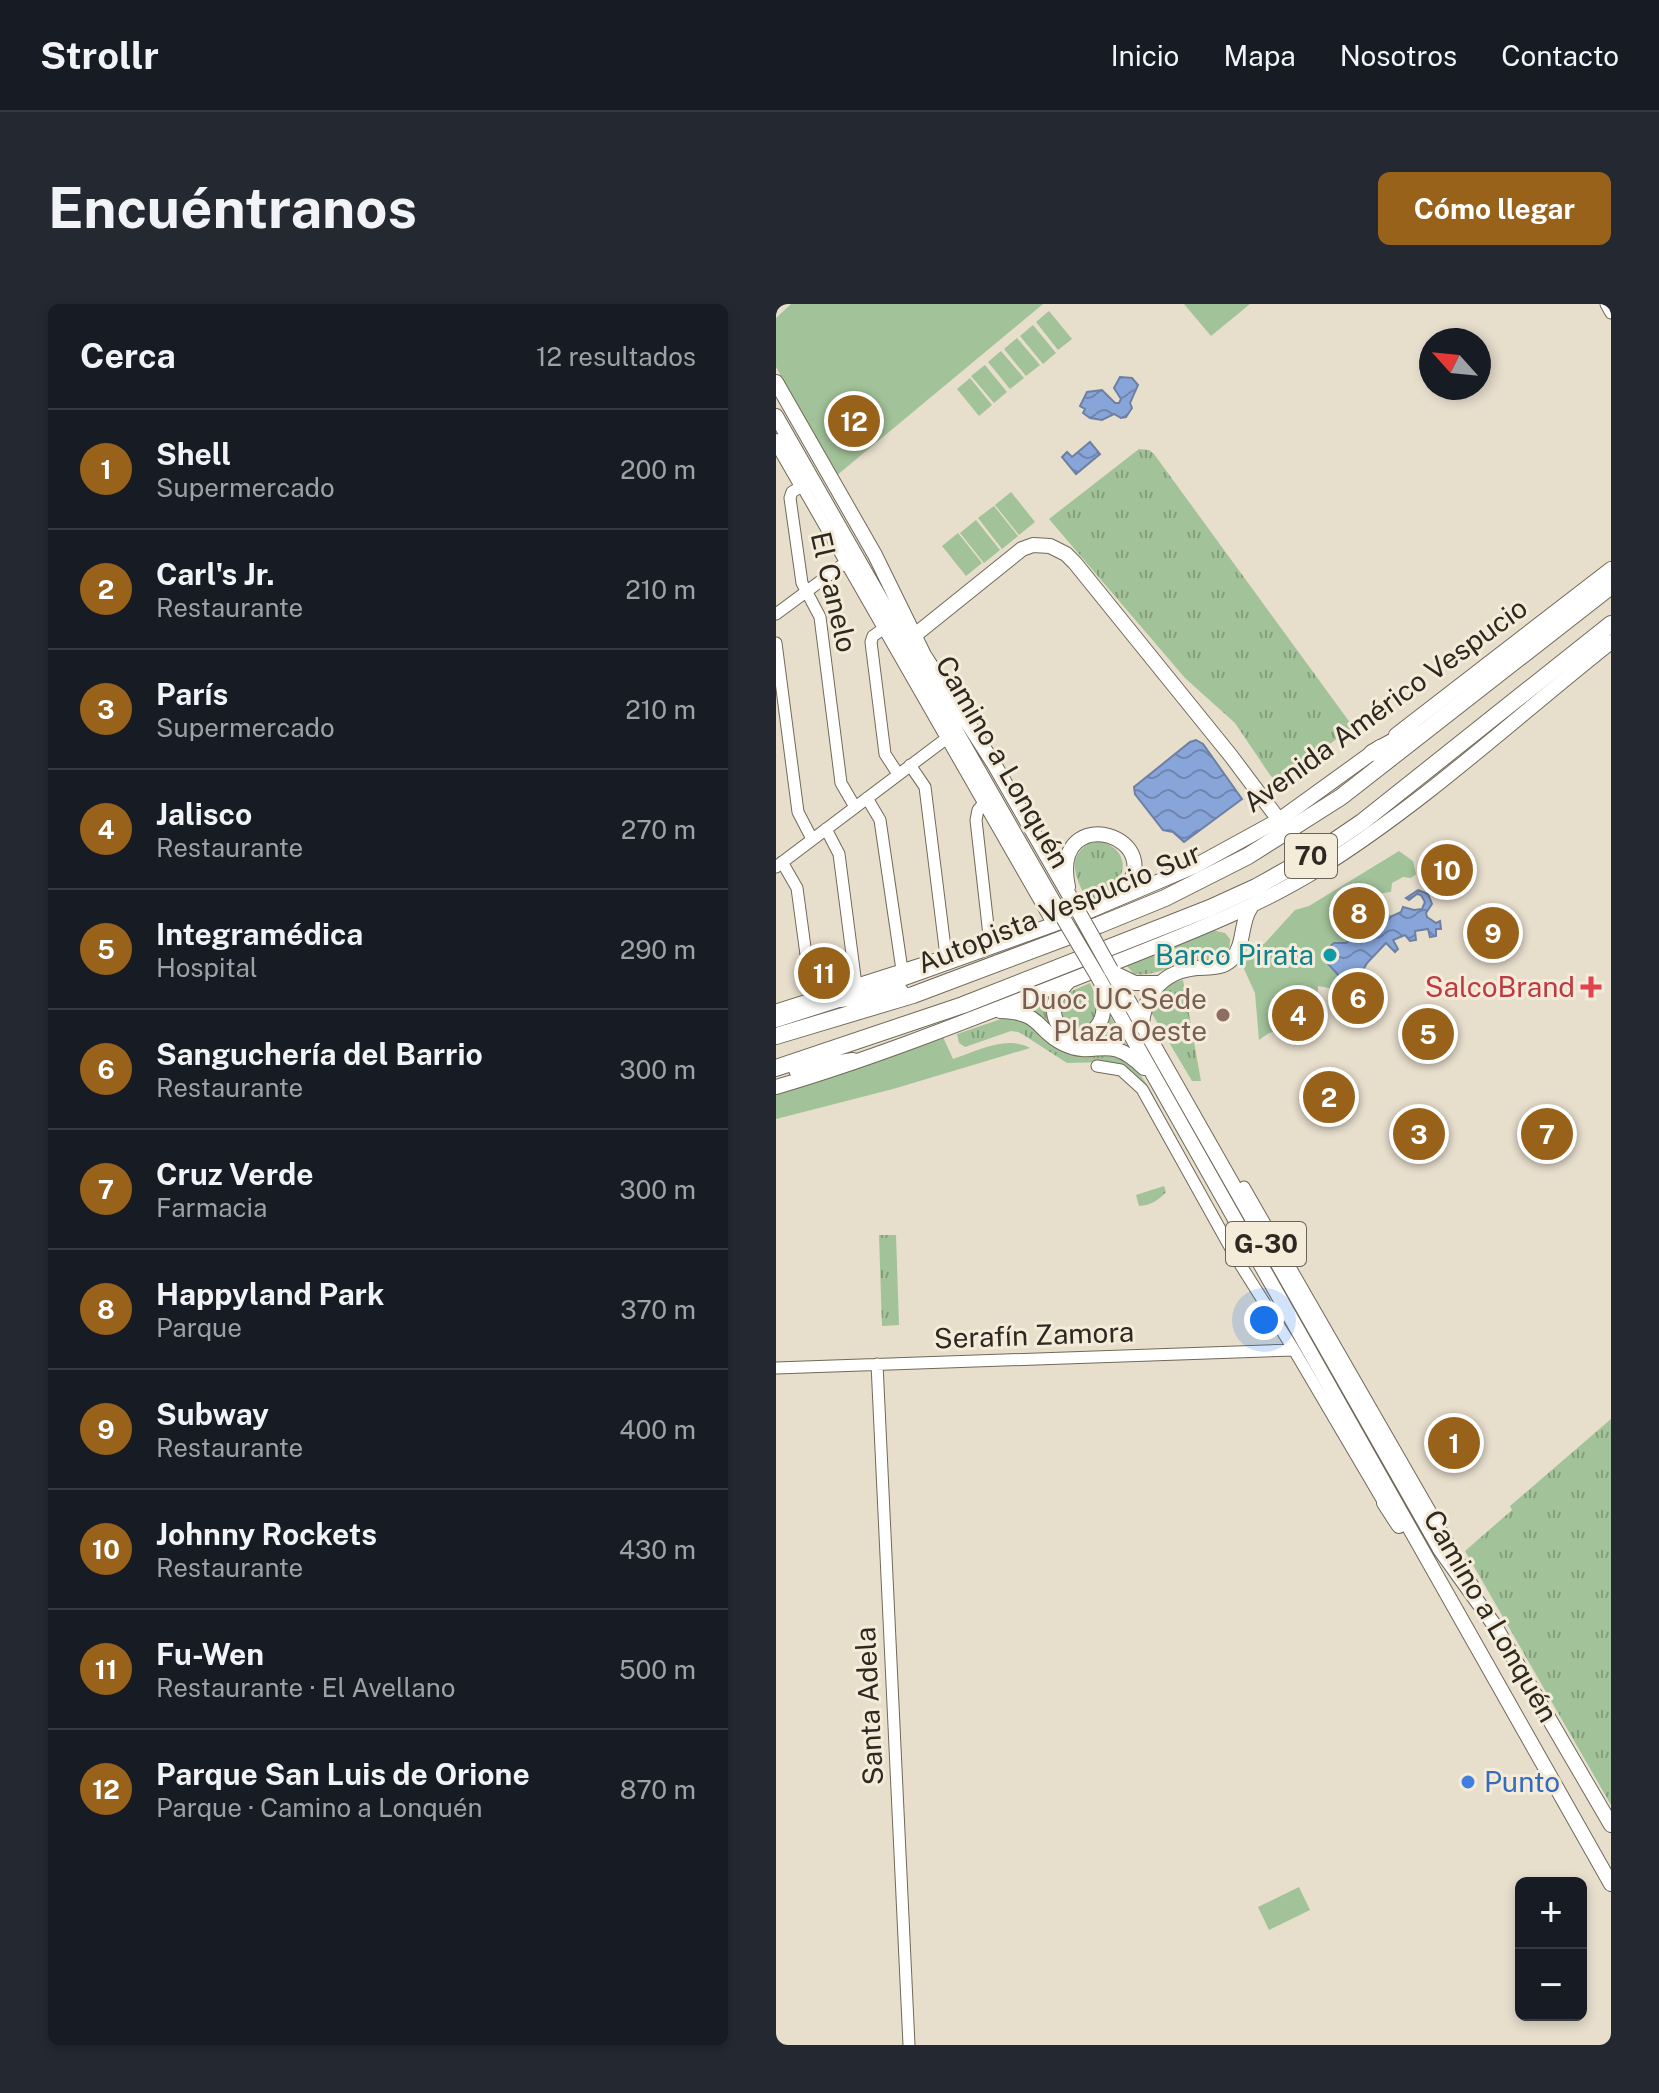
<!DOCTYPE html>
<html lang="es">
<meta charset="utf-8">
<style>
body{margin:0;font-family:"Public Sans",sans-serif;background:#242831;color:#f1f3f6}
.controls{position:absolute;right:24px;bottom:24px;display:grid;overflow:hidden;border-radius:12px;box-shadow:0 4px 12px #0003}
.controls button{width:72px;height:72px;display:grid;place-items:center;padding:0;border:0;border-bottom:2px solid #363941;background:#171b24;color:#f1f3f6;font:40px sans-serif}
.compass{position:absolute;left:643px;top:24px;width:72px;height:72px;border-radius:50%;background:#171b24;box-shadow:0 4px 12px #0003;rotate:297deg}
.you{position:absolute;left:488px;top:1016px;width:28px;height:28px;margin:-20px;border:6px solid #fff;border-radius:50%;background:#1a73e8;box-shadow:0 0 0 12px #1a73e833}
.badge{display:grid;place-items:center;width:52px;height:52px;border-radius:50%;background:#98621b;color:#fff;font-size:26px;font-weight:700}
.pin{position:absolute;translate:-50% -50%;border:4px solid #fff;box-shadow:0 2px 8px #0006}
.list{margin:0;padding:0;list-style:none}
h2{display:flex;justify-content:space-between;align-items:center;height:104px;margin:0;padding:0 32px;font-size:34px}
h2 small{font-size:26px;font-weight:400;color:#9ea1a6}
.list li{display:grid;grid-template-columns:52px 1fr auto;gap:24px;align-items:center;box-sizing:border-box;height:120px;padding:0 32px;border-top:2px solid #363941}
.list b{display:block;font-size:30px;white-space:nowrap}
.list p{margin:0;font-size:26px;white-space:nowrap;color:#9ea1a6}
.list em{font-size:26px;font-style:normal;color:#9ea1a6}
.map{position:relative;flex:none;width:835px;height:1741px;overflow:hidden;border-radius:12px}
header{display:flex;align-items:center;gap:48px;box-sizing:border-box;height:112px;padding:0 40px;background:#171b24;border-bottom:2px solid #363941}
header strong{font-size:38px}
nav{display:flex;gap:44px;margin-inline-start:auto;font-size:28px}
.intro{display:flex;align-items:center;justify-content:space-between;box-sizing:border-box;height:192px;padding:0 48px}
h1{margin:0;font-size:56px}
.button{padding:20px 36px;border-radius:12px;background:#98621b;color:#fff;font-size:28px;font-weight:700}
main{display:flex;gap:48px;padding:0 48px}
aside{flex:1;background:#171b24;border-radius:12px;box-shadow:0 4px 12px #0003}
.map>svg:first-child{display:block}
.grass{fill:url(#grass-tufts)}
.park{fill:#a2c299}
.water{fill:url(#water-waves);stroke:#6d80a3;stroke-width:2}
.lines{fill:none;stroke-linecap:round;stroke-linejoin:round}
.minor-casing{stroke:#716959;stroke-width:13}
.major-casing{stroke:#716959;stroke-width:16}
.highway-casing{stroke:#716959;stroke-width:18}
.minor{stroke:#fff;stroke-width:11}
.major{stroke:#fff;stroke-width:14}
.highway{stroke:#fff;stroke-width:16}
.major-bridge-casing{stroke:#716959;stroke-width:16;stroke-linecap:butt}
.major-bridge{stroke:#fff;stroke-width:14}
.culture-dot{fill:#0f9aa8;stroke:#f5ebd9;stroke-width:3}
.health-dot{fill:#e0444e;stroke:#f5ebd9;stroke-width:3}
.education-dot{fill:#8d6e63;stroke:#f5ebd9;stroke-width:3}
.shop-dot{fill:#3f7fe0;stroke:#f5ebd9;stroke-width:3}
.labels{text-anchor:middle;stroke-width:6;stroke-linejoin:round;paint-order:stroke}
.shield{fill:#f5ebd9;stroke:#696359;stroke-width:2}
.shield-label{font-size:26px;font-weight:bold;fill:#2d2922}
.street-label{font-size:28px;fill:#2d2922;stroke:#f5ebd9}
.culture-label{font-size:28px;fill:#0d838f;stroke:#f5ebd9;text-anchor:end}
.health-label{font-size:28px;fill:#be3a42;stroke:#f5ebd9;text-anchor:end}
.education-label{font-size:28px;fill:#785e54;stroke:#f5ebd9;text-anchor:end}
.shop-label{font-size:28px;fill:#366cbe;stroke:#f5ebd9;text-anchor:start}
</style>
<header>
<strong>Strollr</strong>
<nav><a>Inicio</a><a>Mapa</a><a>Nosotros</a><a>Contacto</a></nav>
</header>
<div class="intro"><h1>Encuéntranos</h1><a class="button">Cómo llegar</a></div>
<main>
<aside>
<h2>Cerca<small>12 resultados</small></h2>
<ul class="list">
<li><span class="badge">1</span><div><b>Shell</b><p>Supermercado</p></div><em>200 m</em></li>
<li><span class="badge">2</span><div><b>Carl's Jr.</b><p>Restaurante</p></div><em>210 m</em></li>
<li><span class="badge">3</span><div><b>París</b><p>Supermercado</p></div><em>210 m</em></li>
<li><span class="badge">4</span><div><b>Jalisco</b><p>Restaurante</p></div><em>270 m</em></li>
<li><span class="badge">5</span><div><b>Integramédica</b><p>Hospital</p></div><em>290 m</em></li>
<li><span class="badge">6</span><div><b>Sanguchería del Barrio</b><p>Restaurante</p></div><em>300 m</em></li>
<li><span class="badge">7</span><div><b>Cruz Verde</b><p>Farmacia</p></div><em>300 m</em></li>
<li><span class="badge">8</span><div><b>Happyland Park</b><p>Parque</p></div><em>370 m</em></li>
<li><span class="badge">9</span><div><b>Subway</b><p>Restaurante</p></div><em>400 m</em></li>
<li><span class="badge">10</span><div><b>Johnny Rockets</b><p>Restaurante</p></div><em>430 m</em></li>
<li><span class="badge">11</span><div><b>Fu-Wen</b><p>Restaurante · El Avellano</p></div><em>500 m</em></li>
<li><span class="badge">12</span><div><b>Parque San Luis de Orione</b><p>Parque · Camino a Lonquén</p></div><em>870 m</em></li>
</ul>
</aside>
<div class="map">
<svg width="835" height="1741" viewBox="0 0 835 1741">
<defs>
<pattern id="grass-tufts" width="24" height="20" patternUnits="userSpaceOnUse" patternTransform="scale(2)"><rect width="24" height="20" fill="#a2c299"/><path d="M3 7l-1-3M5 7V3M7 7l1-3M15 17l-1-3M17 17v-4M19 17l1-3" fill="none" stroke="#849e7c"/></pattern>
<pattern id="water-waves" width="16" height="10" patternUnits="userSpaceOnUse" patternTransform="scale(2)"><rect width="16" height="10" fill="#88a5da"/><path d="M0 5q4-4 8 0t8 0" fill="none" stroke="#7086b0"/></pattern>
</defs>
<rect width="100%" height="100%" fill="#e7decc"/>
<path class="grass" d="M363 145 373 146 378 150 575 420 574 425 508 474 500 477 494 471 459 419 409 374 273 215Z
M318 536C351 541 357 570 329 589 324 593 317 595 312 598 299 572 288 553 318 536Z
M436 626 449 629 454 635C454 644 452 652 444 656 436 660 428 657 419 657 397 659 381 673 358 670L350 661Z
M407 676 425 777H416L375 708 379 691 396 679Z
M314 679 324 702 311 726 287 721 283 703 289 690Z
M274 694 276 719 321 731 328 724 333 710 354 747 293 739 247 705Z
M231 713C243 715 255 719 264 728 270 733 275 742 282 745 297 752 311 746 326 748 362 754 373 784 388 812L358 770 343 761 328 758 291 759 243 728 235 727 189 743 183 739 181 730Z
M388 882 390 888C382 897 375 901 363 902L360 891Z
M103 931H120L123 1021 106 1022Z
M835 1115V1501L689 1247 736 1206 734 1202Z"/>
<path class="park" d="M15 0H267L60 172 0 63V14Z
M408 0H474L435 32Z
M273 7 296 35 282 46 260 18Z
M257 21 280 49 267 60 244 32Z
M241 34 264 61 250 72 228 45Z
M225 47 248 74 234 85 212 58Z
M209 61 231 88 218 99 195 72Z
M194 74 216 101 203 112 181 85Z
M235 188 259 218 243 231 219 201Z
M218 202 242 232 226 245 202 214Z
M200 216 224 246 208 259 184 229Z
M182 229 206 259 190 272 166 242Z
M623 547 637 557 640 570 635 574 627 573 616 579 615 588 600 590V603L616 612 607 621 593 630 580 631 570 640 554 641 548 653 553 663 563 671 564 686 542 682 541 700 513 698V724L493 729 483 736 479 689 468 665 475 641 488 640 519 606 533 602Z
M167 733 177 755C202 747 230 731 254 744L117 785 0 815V785Z
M523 1583 534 1606 493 1626 482 1603Z"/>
<path class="water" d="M344 73 356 74 362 81 354 99 356 104 350 113 345 114 338 110 326 116 314 114 307 109 309 105 304 102 311 88 326 86 339 99H343L345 95 338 84Z
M314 138 324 150 300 170 286 153 291 148 296 153Z
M420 436 427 440 466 495 408 538 397 528 387 526 359 490 358 483 414 438Z
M642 586 652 590 656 600 650 609 651 613 660 619 664 617 665 625H660V632L654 633 652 625 639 627 640 636 634 637 629 631 617 636 622 645 619 648 610 639 591 659 582 675 592 680 589 686 579 682 573 705 560 704C562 696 566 685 565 677 562 662 533 657 558 639H570L579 631 593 630 601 625 616 612 625 608 627 603 638 606 646 605 649 598 645 591 641 590 633 596 630 594Z"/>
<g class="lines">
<defs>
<path id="minor" d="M830 0 835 9
M0 310 69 259
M107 325 97 332 95 338 109 450 122 470
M0 339 22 508 36 535
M134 461 149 483 170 652
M91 494 104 516 126 666
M79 503 65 479 44 313 26 279 14 194 16 188 26 182 277 620
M50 525 63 550 80 681
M6 558 21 584 36 695
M0 563 171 434
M207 642 214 640 200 516 202 506 208 499
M0 706 182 648
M321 762 345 766 366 785 459 952 518 1046 608 1199
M468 883 699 1285
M101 1060 133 1741
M0 1064 518 1046"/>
<path id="major" d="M0 78 99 251 148 351 218 460 296 596
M0 112 280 602
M0 137 26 182
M134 335 246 245 257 241 274 242 290 250 299 259 455 452 503 516
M620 431 835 265
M292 583C273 493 403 533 342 594
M335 666 665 1247 719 1322 835 1521
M338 669 359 679H383
M322 673 835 1580
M293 677C242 727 338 765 327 686
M95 686 304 611 419 562 503 516 604 443
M224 707C267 708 259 726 288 740 322 756 330 727 368 764
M0 716 75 692
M366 721C368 689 388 667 421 664 434 663 446 665 456 655 469 641 464 618 475 603
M0 783C106 752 210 709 313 669 391 637 472 609 544 564 648 499 739 414 835 338
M459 952 466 929
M608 1199 623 1222"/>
<path id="highway" d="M596 449 636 427
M64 695 124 687
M0 732 137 691 323 621 389 594 472 552 565 493 835 282
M0 764 187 701 434 604 480 583 539 550 586 518 835 320
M21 766 77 757"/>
</defs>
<use href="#minor" class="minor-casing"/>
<use href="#major" class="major-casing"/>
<use href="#highway" class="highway-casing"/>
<use href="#minor" class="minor"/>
<use href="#major" class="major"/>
<use href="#highway" class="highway"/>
<defs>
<path id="major-bridge" d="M296 596 335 666
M280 602 322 673"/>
</defs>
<use href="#major-bridge" class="major-bridge-casing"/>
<use href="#major-bridge" class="major-bridge"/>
</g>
<circle class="culture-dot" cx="554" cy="651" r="8"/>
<path class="health-dot" d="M811 671h8v8h8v8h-8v8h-8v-8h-8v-8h8z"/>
<circle class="education-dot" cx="447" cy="711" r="8"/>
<circle class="shop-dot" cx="692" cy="1478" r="8"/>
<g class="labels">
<g class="shield">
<rect x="509" y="530" width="52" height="44" rx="6"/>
<rect x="450" y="918" width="80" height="44" rx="6"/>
</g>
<g class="shield-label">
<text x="535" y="561">70</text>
<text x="490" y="949">G-30</text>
</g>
<g class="street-label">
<text transform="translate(58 288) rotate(77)" y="10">El Canelo</text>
<text transform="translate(609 401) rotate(-36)" y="10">Avenida Américo Vespucio</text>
<text transform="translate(227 458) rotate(60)" y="10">Camino a Lonquén</text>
<text transform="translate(283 604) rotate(-22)" y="10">Autopista Vespucio Sur</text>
<text transform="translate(258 1031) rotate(-2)" y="10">Serafín Zamora</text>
<text transform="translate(715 1312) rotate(60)" y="10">Camino a Lonquén</text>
<text transform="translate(93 1402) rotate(-93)" y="10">Santa Adela</text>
</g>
<g class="culture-label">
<text x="538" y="661">Barco Pirata</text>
</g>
<g class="health-label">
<text x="799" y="693">SalcoBrand</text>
</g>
<g class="education-label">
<text x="431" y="705">Duoc UC Sede<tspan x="431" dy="32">Plaza Oeste</tspan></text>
</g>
<g class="shop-label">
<text x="708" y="1488">Punto</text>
</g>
</g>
</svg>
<div class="controls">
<button>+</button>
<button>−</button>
</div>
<svg class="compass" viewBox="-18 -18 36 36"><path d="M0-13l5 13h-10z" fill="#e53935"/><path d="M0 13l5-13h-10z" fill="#9ea1a6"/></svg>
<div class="you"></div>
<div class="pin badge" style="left:678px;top:1139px">1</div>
<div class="pin badge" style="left:553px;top:793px">2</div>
<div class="pin badge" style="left:643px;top:830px">3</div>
<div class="pin badge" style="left:522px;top:711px">4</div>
<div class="pin badge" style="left:652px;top:730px">5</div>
<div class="pin badge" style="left:582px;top:694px">6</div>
<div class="pin badge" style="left:771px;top:830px">7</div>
<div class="pin badge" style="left:583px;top:609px">8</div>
<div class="pin badge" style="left:717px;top:629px">9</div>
<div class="pin badge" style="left:671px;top:566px">10</div>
<div class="pin badge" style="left:48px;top:669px">11</div>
<div class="pin badge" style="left:78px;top:117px">12</div>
</div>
</main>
